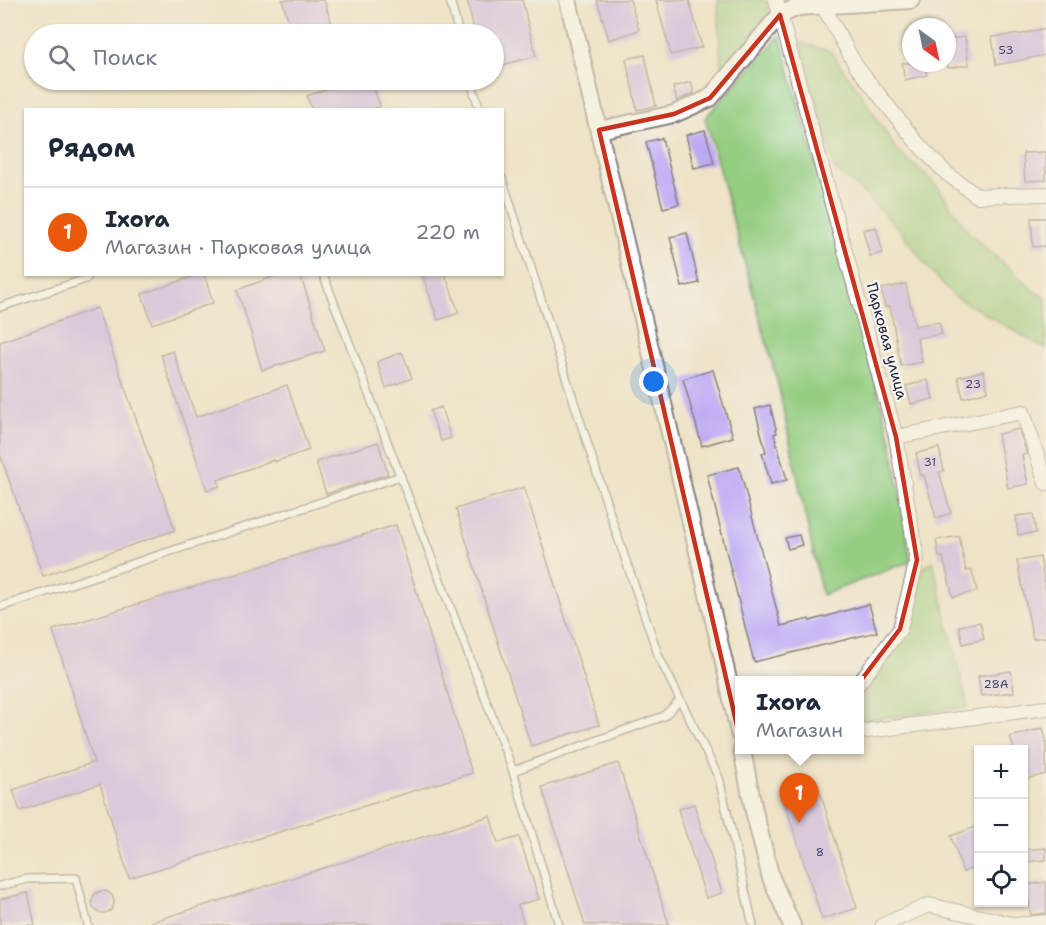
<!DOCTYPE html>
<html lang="ru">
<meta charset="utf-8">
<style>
body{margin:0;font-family:"Shantell Sans",sans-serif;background:#f6f6f7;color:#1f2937}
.controls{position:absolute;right:18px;bottom:18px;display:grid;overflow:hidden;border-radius:0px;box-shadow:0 2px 4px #0004}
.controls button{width:54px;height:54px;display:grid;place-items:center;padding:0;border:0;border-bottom:2px solid #e0e1e3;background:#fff;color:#1f2937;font:30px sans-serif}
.compass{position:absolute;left:902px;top:18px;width:54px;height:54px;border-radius:50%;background:#fff;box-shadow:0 2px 4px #0004;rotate:147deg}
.you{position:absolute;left:654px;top:382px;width:21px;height:21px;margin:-15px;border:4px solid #fff;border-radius:50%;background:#1a73e8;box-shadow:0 0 0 9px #1a73e833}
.badge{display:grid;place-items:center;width:39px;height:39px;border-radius:50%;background:#ea580c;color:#fff;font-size:20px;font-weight:700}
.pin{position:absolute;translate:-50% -50px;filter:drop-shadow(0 2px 3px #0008)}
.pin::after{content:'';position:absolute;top:32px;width:21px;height:18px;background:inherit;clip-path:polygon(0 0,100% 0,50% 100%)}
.popup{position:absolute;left:735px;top:676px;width:129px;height:78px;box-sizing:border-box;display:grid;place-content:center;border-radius:0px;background:#fff;filter:drop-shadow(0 2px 4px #0005);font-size:20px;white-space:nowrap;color:#747a83}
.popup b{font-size:22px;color:#1f2937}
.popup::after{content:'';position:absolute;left:50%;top:100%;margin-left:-12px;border:12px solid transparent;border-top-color:#fff}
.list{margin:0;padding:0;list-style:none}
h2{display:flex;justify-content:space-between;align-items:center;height:78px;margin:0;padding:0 24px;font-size:26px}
h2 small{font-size:20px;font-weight:400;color:#747a83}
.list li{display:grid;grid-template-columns:39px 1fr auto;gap:18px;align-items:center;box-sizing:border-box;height:90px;padding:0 24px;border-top:2px solid #e0e1e3}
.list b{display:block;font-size:22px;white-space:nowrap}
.list p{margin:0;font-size:20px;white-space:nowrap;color:#747a83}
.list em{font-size:20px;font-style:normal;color:#747a83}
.icon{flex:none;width:33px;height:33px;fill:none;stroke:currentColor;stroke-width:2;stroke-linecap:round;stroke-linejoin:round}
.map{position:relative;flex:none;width:1046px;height:925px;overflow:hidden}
.search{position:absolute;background:#fff;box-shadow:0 2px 4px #0004;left:24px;top:24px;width:480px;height:66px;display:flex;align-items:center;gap:15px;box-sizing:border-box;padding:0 21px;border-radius:33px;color:#747a83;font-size:22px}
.panel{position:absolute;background:#fff;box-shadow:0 2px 4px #0004;left:24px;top:108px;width:480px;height:168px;border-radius:0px}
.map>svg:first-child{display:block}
.green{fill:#95cd81;stroke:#5c785e;stroke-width:1.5}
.building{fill:#bea9f4}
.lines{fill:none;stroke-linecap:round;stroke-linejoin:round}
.service-casing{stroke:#888281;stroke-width:10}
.minor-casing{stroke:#888281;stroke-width:16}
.tertiary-casing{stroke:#888281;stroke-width:20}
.service{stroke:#fff;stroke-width:7}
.minor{stroke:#fff;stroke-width:14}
.tertiary{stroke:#fff;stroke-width:16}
.marked{fill:none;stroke:#c8321e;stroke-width:4.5;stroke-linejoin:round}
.labels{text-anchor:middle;stroke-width:4.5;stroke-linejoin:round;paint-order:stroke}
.number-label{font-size:12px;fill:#494469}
.street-label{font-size:15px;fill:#22223b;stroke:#f6f6f2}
</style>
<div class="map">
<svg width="1046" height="925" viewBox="0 0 1046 925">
<rect width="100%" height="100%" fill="#f6f6f2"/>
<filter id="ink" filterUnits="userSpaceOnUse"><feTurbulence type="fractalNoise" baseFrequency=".0167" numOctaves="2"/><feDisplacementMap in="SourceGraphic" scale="12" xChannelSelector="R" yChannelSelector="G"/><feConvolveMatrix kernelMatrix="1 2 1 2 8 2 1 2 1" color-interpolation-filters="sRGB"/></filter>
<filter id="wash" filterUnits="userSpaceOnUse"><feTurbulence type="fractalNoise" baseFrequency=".008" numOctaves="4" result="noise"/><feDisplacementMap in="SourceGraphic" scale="24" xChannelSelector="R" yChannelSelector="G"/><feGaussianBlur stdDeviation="1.35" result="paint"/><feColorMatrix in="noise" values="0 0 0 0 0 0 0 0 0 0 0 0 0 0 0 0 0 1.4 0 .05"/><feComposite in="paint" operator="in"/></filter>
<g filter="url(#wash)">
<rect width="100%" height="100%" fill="#eee3c7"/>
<path class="green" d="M718 0H766L770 13 721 75Z
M780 36 891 440 911 561 822 595 778 384 705 118Z
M801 43 830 51 861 94 895 148 937 186 969 233 1037 293 1046 297V349L954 296 928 268 900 230 858 188 835 170Z
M933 561 968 707 859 721V699L877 678 906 630 922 569Z"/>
<g id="blocks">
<path class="building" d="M282 0H324L335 34H293Z
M467 0H522L536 56 494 67V34H475Z
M597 0H630L639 30 609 40Z
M656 0H689L702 47 671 55Z
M1046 28V55L996 65 992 37 1022 34Z
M965 37 969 65 948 68 947 39Z
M645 55 656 106 637 110 626 59Z
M902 63H924L927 75 905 80Z
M355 80H371L380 106 371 110H312L307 96Z
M691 82 694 93 677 101 673 87Z
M705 130 714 163 694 168 686 135Z
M662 138 679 204 663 208 646 142Z
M1046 152V180L1025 181 1023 153Z
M1031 218H1046V246L1033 247Z
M876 227 883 253 870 256 863 230Z
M687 233 699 283 682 287 670 237Z
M200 274H204L213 303 152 324 142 294Z
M280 274H300L325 351 262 370 253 339 237 290Z
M422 274H445L459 313 438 320Z
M906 284 915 326 939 322 942 334 917 338 922 362 901 366 890 306 885 307 881 289Z
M97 308 175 530 43 576 0 454V342Z
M173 351 196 417 287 385 309 450 274 462 273 460 218 480 220 486 207 490 161 355Z
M402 352 412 378 386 388 377 362Z
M713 370 733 437 702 446 683 379Z
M983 371 988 391 963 398 958 377Z
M928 380 933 399 911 404 906 386Z
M770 405 777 433 774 434 787 480 771 484 762 453 766 452 755 409Z
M441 407 451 438 441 441 430 411Z
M1019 429 1027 454 1022 455 1028 484 1008 488 998 434Z
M378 442 388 474 326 494 316 462Z
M939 448 944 471 939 472 951 513 936 518 924 475 921 476 916 453Z
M739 467 781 626 809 619 810 621 869 604 877 632 754 662 707 475Z
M524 487 599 725 531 746 456 509Z
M1033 514 1036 533 1018 535 1016 516Z
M396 525 472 773 129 878 100 784 20 811 13 790 94 762 53 630Z
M799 535 802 545 788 549 785 538Z
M959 536 966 571 972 570 977 591 953 597 943 557H939L936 540Z
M1040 557 1046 591V637L1033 639 1017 561Z
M980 622 984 639 963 644 959 626Z
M1011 671 1014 692 981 696 978 676Z
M1043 728 1046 740V774L1023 780V750H1014L1010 737Z
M618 763 669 925H585L542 787Z
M818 786 857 908 822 919 783 797Z
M694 804 722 893 706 898 678 809Z
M490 816 498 843 519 837 539 899 518 905 524 925H152L151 922Z
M978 826V866L963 872 951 836Z
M1046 848V860L1023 862V850Z
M1046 882V913L1031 915 1026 885Z
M92 902a11 11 0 1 1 22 0a11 11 0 1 1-22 0Z
M28 893 35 925H0V899Z"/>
</g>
</g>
<g filter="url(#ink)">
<use href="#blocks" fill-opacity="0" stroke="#888281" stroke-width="1.5"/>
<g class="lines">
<defs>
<path id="service" d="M450 0 459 34
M470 80 480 110
M502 178 613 523 659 657 719 778 753 925
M323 274 513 771
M0 307 86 279 89 274
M0 607 401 476
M0 886 27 879 76 878 88 925
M559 925 513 771 664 716 680 700"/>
<path id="minor" d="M776 0 896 437 917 560 900 629 859 683
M832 1 823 6 856 66 918 144 946 173 977 196 1046 194
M896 437 1023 412 1046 483
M859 732 1046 708
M883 925 929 905 1016 925 1046 922"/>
<path id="tertiary" d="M568 0 726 671 739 733
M599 130 674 114 710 98 780 15 798 7 911 0
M742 750 754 811 771 878 792 925"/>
</defs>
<use href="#service" class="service-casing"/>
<use href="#minor" class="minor-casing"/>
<use href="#tertiary" class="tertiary-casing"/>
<use href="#service" class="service"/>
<use href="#minor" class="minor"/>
<use href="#tertiary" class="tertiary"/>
</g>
</g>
<path d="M0 0H1046V925H0ZM780 15 896 437 917 560 900 629 830 721 813 738 742 747 599 130 674 114 710 98Z" fill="#eee3c7" fill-opacity=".55" fill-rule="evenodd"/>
<path class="marked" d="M780 15 896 437 917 560 900 629 830 721 813 738 742 747 599 130 674 114 710 98Z"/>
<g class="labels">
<g class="number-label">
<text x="1006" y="54">53</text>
<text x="973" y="388">23</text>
<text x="930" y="466">31</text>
<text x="996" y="688">28А</text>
<text x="820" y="856">8</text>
</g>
<g class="street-label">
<text transform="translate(887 341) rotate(75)" y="5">Парковая улица</text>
</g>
</g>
</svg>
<div class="controls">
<button>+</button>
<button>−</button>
<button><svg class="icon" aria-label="locate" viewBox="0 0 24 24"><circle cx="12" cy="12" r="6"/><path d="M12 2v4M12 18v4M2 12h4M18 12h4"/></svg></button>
</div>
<svg class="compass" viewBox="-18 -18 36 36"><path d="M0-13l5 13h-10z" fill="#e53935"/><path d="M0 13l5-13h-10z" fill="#747a83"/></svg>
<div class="you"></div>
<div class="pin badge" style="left:799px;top:823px">1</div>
<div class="popup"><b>Ixora</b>Магазин</div>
<div class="search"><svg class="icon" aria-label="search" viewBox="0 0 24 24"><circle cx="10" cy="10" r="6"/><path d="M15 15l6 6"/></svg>Поиск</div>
<section class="panel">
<h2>Рядом<small></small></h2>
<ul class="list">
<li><span class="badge">1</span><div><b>Ixora</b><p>Магазин · Парковая улица</p></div><em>220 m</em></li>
</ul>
</section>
</div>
